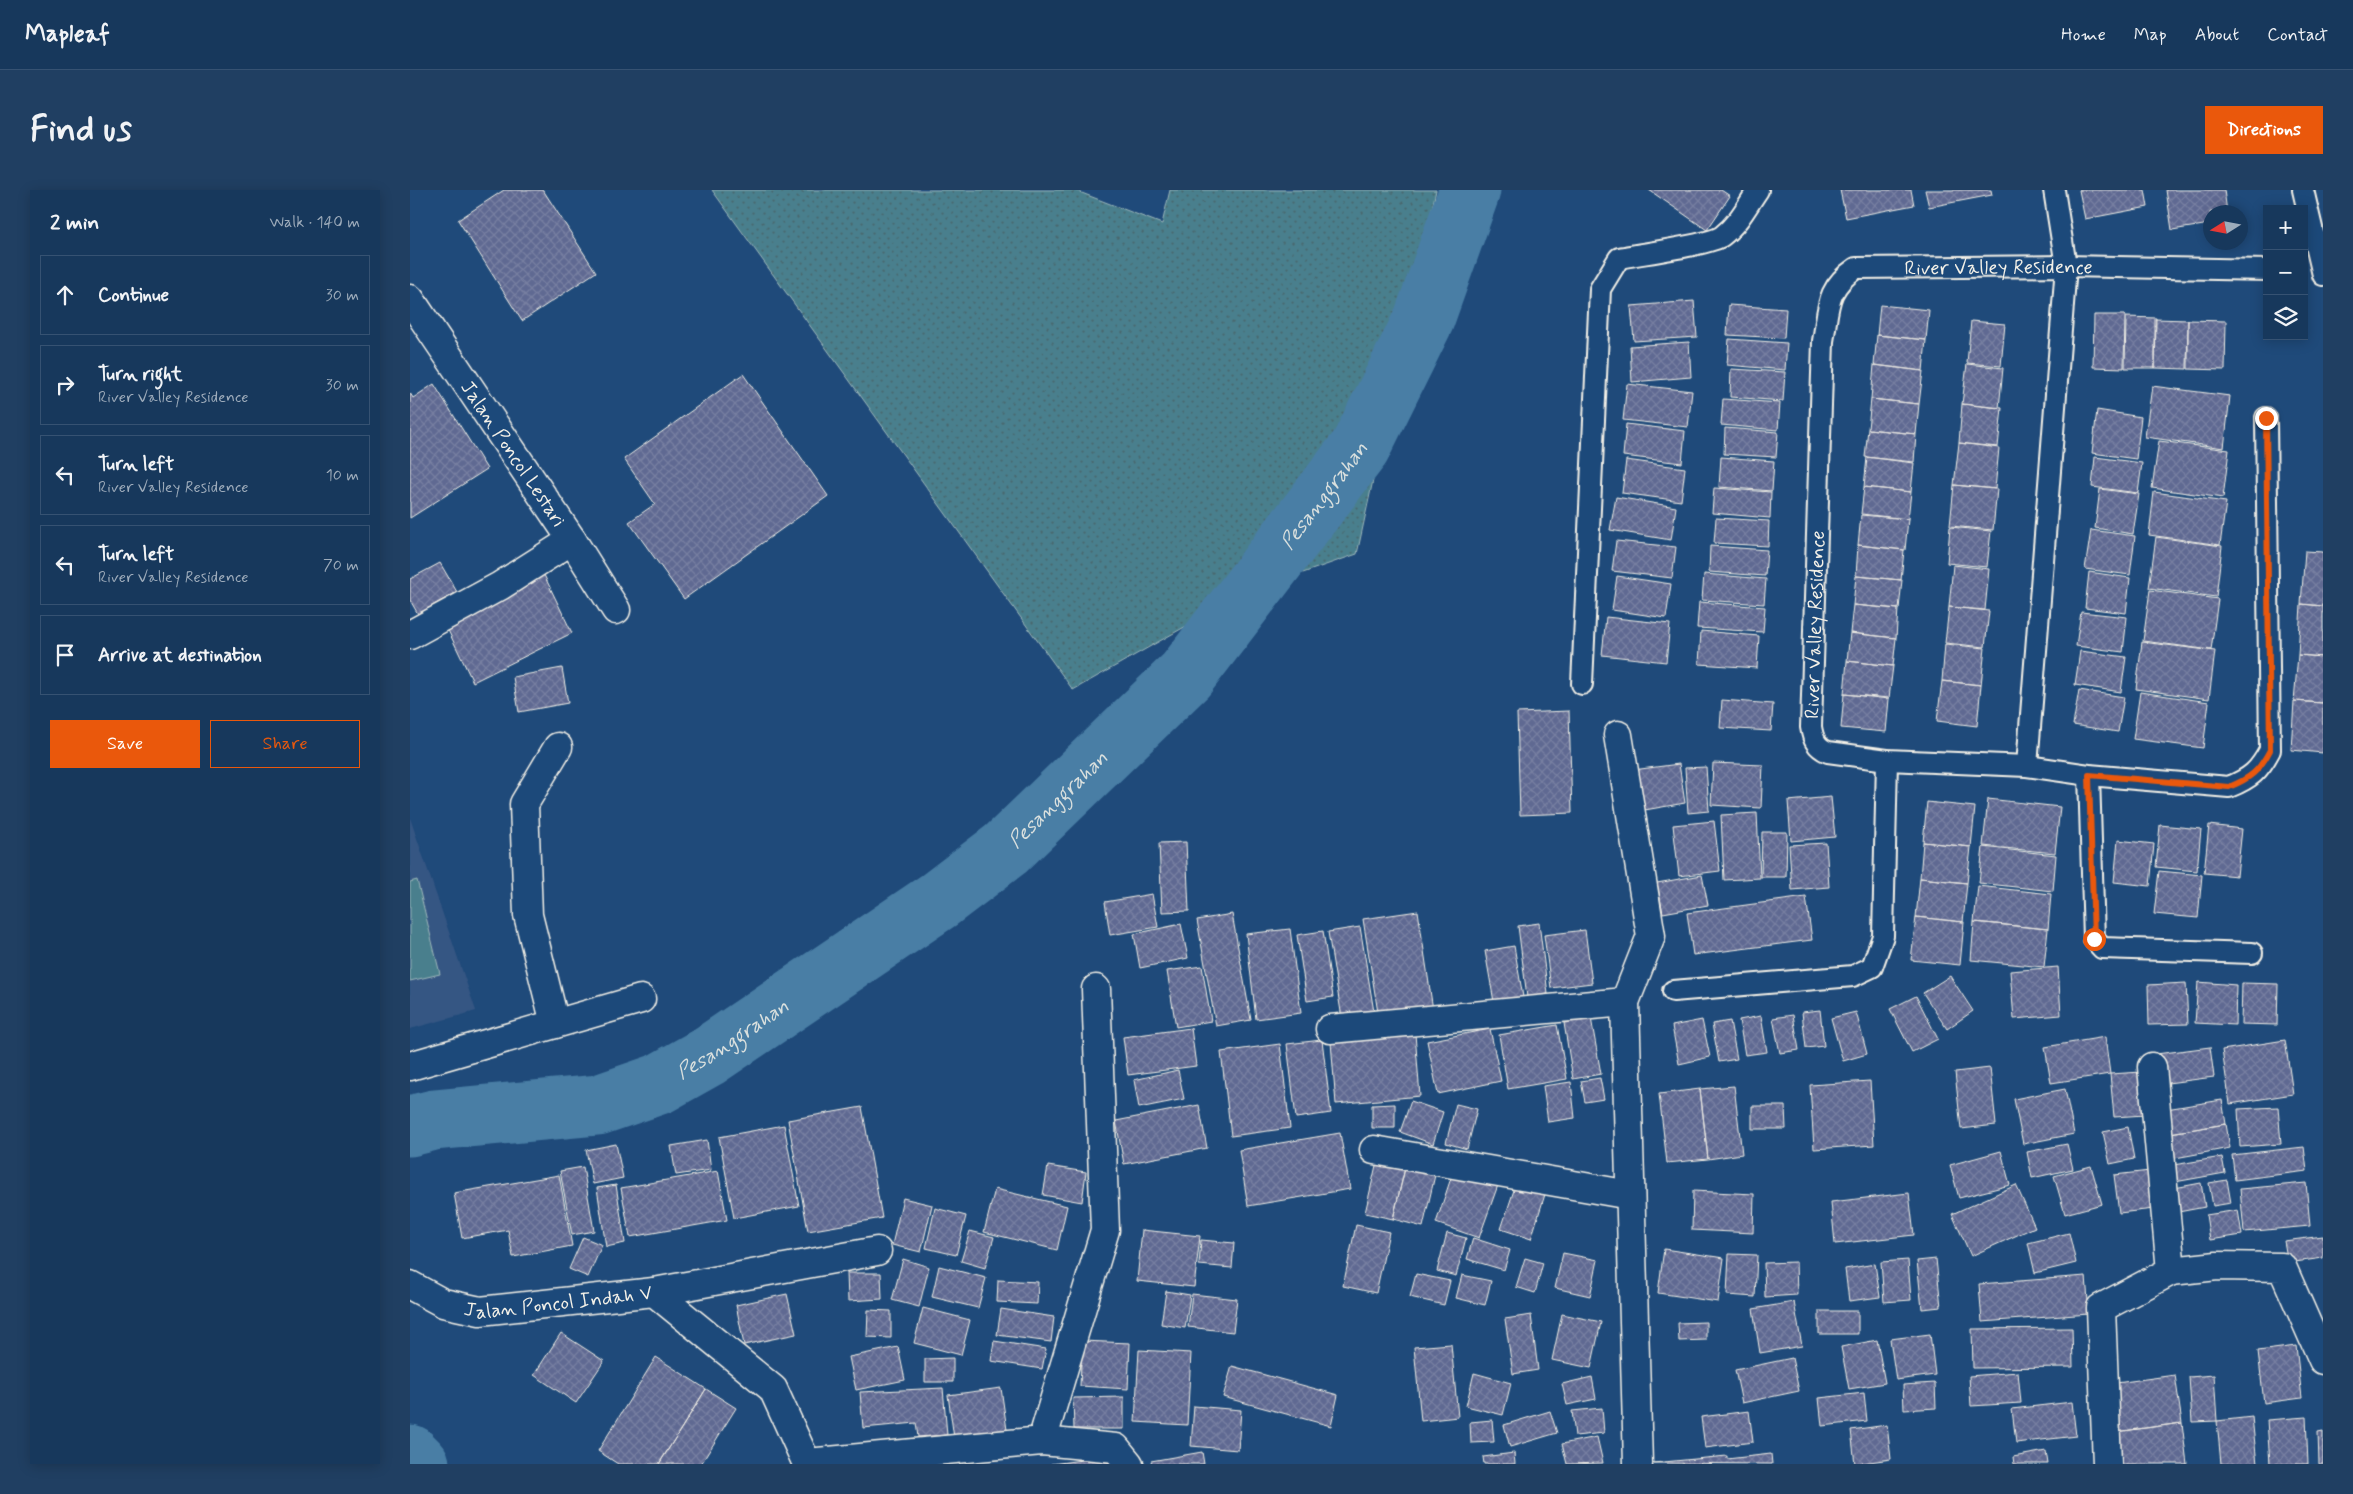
<!DOCTYPE html>
<meta charset="utf-8">
<style>
body{margin:0;font-family:Mynerve,sans-serif;background:#203f62;color:#f1f3f6}
.controls{position:absolute;right:15px;top:15px;display:grid;overflow:hidden;border-radius:0px;box-shadow:0 2px 12px #0003}
.controls button{width:45px;height:45px;display:grid;place-items:center;padding:0;border:0;border-bottom:1px solid #365272;background:#17385c;color:#f1f3f6;font:25px sans-serif}
.compass{position:absolute;left:1793px;top:15px;width:45px;height:45px;border-radius:50%;background:#17385c;box-shadow:0 2px 12px #0003;rotate:259deg}
.stop{position:absolute;width:15px;height:15px;margin:-11px;border:4px solid #ea580c;border-radius:50%;background:#fff}
.stop.end{background:#ea580c;border-color:#fff;box-shadow:0 1px 5px #0008}
.list{margin:0;padding:0;list-style:none}
h2{display:flex;justify-content:space-between;align-items:center;height:65px;margin:0;padding:0 20px;font-size:21px}
h2 small{font-size:16px;font-weight:400;color:#9eacbb}
.list li{display:grid;grid-template-columns:32px 1fr auto;gap:15px;align-items:center;box-sizing:border-box;height:80px;margin:0 10px 10px;padding:0 10px;border:1px solid #365272;border-radius:0px}
.list b{display:block;font-size:19px;white-space:nowrap}
.list p{margin:0;font-size:16px;white-space:nowrap;color:#9eacbb}
.list em{font-size:16px;font-style:normal;color:#9eacbb}
.actions{display:flex;gap:10px;padding:15px 20px}
.actions a{flex:1;padding:11px 0;border:1px solid #ea580c;border-radius:0px;text-align:center;font-size:18px;color:#ea580c}
.actions .main{background:#ea580c;color:#fff}
.icon{flex:none;width:28px;height:28px;fill:none;stroke:currentColor;stroke-width:2;stroke-linecap:round;stroke-linejoin:round}
.map{position:relative;flex:none;width:1913px;height:1274px;overflow:hidden;border-radius:0px}
header{display:flex;align-items:center;gap:30px;box-sizing:border-box;height:70px;padding:0 25px;background:#17385c;border-bottom:1px solid #365272}
header strong{font-size:24px}
nav{display:flex;gap:28px;margin-inline-start:auto;font-size:18px}
.intro{display:flex;align-items:center;justify-content:space-between;box-sizing:border-box;height:120px;padding:0 30px}
h1{margin:0;font-size:35px}
.button{padding:12px 22px;border-radius:0px;background:#ea580c;color:#fff;font-size:18px;font-weight:700}
main{display:flex;gap:30px;padding:0 30px}
aside{flex:1;background:#17385c;border-radius:0px;box-shadow:0 2px 12px #0003}
.map>svg:first-child{display:block}
.built{fill:#365683}
.grass{fill:url(#grass-dots);stroke:#9eb8ba}
.park{fill:#497f8d;stroke:#9eb8ba}
.lines{fill:none;stroke-linecap:round;stroke-linejoin:round}
.river{stroke:#487ea5;stroke-width:61}
.building{fill:url(#building-cross-hatch);stroke:#f4f1e8}
.lane-casing{stroke:#f4f1e8;stroke-width:24}
.street-casing{stroke:#f4f1e8;stroke-width:31}
.lane{stroke:#1f4a7a;stroke-width:20}
.street{stroke:#1f4a7a;stroke-width:28}
.route{stroke:#ea580c;stroke-width:6}
.labels{text-anchor:middle;stroke-width:4;stroke-linejoin:round;paint-order:stroke}
.street-label{font-size:20px;fill:#f4f1e8;stroke:#1f4a7a}
.water-label{font-size:21px;font-style:italic;fill:#dae0de;stroke:#1f4a7a}
</style>
<header>
<strong>Mapleaf</strong>
<nav><a>Home</a><a>Map</a><a>About</a><a>Contact</a></nav>
</header>
<div class="intro"><h1>Find us</h1><a class="button">Directions</a></div>
<main>
<aside>
<h2>2 min<small>Walk · 140 m</small></h2>
<ul class="list">
<li><svg class="icon" aria-label="ahead" viewBox="0 0 24 24"><path d="M12 20V5M6 11l6-6 6 6"/></svg><div><b>Continue</b></div><em>30 m</em></li>
<li><svg class="icon" aria-label="right" viewBox="0 0 24 24"><path d="M7 20v-9h11M14 6l5 5-5 5"/></svg><div><b>Turn right</b><p>River Valley Residence</p></div><em>30 m</em></li>
<li><svg class="icon" aria-label="left" viewBox="0 0 24 24"><path d="M17 20v-9H6M10 6l-5 5 5 5"/></svg><div><b>Turn left</b><p>River Valley Residence</p></div><em>10 m</em></li>
<li><svg class="icon" aria-label="left" viewBox="0 0 24 24"><path d="M17 20v-9H6M10 6l-5 5 5 5"/></svg><div><b>Turn left</b><p>River Valley Residence</p></div><em>70 m</em></li>
<li><svg class="icon" aria-label="arrive" viewBox="0 0 24 24"><path d="M6 21V4h12l-3 4 3 4H6"/></svg><div><b>Arrive at destination</b></div></li>
</ul>
<div class="actions"><a class="main">Save</a><a>Share</a></div>
</aside>
<div class="map">
<svg width="1913" height="1274" viewBox="0 0 1913 1274">
<defs>
<pattern id="grass-dots" width="8" height="8" patternUnits="userSpaceOnUse" patternTransform="scale(1.25)"><rect width="8" height="8" fill="#497f8d"/><path d="M2 2h.1M6 6h.1" fill="none" stroke="#49666d" stroke-width="1.8" stroke-linecap="round"/></pattern>
<pattern id="building-cross-hatch" width="8" height="8" patternUnits="userSpaceOnUse" patternTransform="scale(1.25)"><rect width="8" height="8" fill="#5f6992"/><path d="M0 0l8 8M0 8l8-8" fill="none" stroke="#777fa1"/></pattern>
</defs>
<rect width="100%" height="100%" fill="#1f4a7a"/>
<filter id="ink" filterUnits="userSpaceOnUse"><feTurbulence type="fractalNoise" baseFrequency=".02" numOctaves="2"/><feDisplacementMap in="SourceGraphic" scale="10" xChannelSelector="R" yChannelSelector="G"/><feConvolveMatrix kernelMatrix="1 2 1 2 8 2 1 2 1" color-interpolation-filters="sRGB"/></filter>
<g filter="url(#ink)">
<path class="built" d="M0 628 66 821 0 839Z"/>
<path class="grass" d="M302 0H664L752 34 760 0H1026L947 364 833 404 663 500Z"/>
<path class="park" d="M7 690 30 784 0 791V692Z"/>
<g class="lines">
<g class="river">
<path id="s1" d="M0 936 24 930 188 915 249 894 297 867 529 710 596 659 776 485 950 258 1014 129 1060 0"/>
<path d="M0 1265 9 1274"/>
</g>
</g>
<path class="building" d="M94 0H133L186 82 112 131 48 30Z
M1239 0H1311L1320 6 1297 40Z
M1430 0H1501L1504 15 1436 28Z
M1515 0H1581L1582 5 1519 17Z
M1669 0H1735L1738 17 1675 29Z
M1756 0H1814L1817 22H1800V34L1762 40Z
M1284 111 1287 147 1224 151 1221 116Z
M1319 115 1376 119 1374 148 1317 145Z
M1470 115 1519 120 1516 150 1467 145Z
M1684 125H1715L1714 178 1683 177Z
M1716 127 1746 128 1745 178H1715Z
M1745 129 1778 130 1777 179 1745 178Z
M1778 130 1816 131 1815 180 1778 179Z
M1561 131 1595 134 1591 176 1557 173Z
M1467 145 1516 150 1513 181 1464 175Z
M1319 149 1377 153 1375 180 1317 175Z
M1279 152 1281 187 1222 192 1220 156Z
M1557 174 1593 178 1589 218 1552 214Z
M1464 175 1513 181 1509 214 1461 209Z
M1321 179 1375 182 1373 211 1320 207Z
M333 184 418 306 274 409 219 332 245 314 214 269Z
M24 194 77 279 0 328V203L3 208Z
M1217 194 1282 201 1278 237 1213 230Z
M1742 196 1820 206 1814 258 1735 247Z
M1313 209 1370 213 1368 240 1311 235Z
M1461 209 1509 214 1506 244 1458 239Z
M1552 214 1592 218 1588 257 1549 253Z
M1687 220 1731 227 1726 269 1682 263Z
M1216 234 1275 241 1272 273 1213 266Z
M1315 238 1368 242 1366 267 1314 264Z
M1458 239 1506 244 1504 272 1455 267Z
M1749 251 1819 260 1813 308 1742 298Z
M1549 253 1589 258 1585 299 1544 295Z
M1311 267 1364 271 1362 301 1309 297Z
M1457 267 1504 273 1501 302 1454 297Z
M1685 267 1732 273 1728 303 1682 297Z
M1216 270 1275 278 1271 311 1212 303Z
M1544 295 1587 299 1583 340 1540 336Z
M1454 297 1501 302 1498 329 1451 324Z
M1304 298 1361 302 1360 328 1302 323Z
M1690 299 1729 304 1723 344 1685 338Z
M1744 302 1816 312 1810 355 1739 345Z
M1206 307 1266 317 1261 350 1200 340Z
M1451 325 1498 329 1495 360 1448 355Z
M1306 328 1359 331 1358 356 1304 353Z
M1540 337 1581 341 1577 377 1537 373Z
M1681 340 1725 346 1720 385 1675 379Z
M1746 347 1812 356 1806 407 1739 398Z
M1206 351 1266 357 1262 388 1202 381Z
M1448 355 1494 360 1491 390 1446 386Z
M1300 356 1357 360 1355 386 1299 382Z
M1895 361 1913 362V416L1891 414Z
M30 373 47 402 8 424 0 410V389Z
M1543 375 1579 379 1575 420 1539 417Z
M1679 382 1720 388 1716 423 1675 418Z
M1294 384 1356 389 1354 414 1292 410Z
M134 385 162 443 63 492 35 434Z
M1207 386 1261 394 1256 428 1202 420Z
M1446 386 1492 390 1489 419 1443 415Z
M1740 400 1808 409 1801 460 1733 451Z
M1289 412 1355 417 1353 442 1287 438Z
M1891 414 1913 416V467L1888 465Z
M1443 415 1488 419 1486 448 1440 443Z
M1539 417 1579 421 1575 457 1535 453Z
M1671 422 1717 427 1713 462 1666 456Z
M1196 427 1260 434 1256 472 1192 465Z
M1291 441 1349 446 1347 478 1289 474Z
M1440 443 1486 448 1483 476 1437 471Z
M1732 452 1805 461 1799 509 1726 499Z
M1535 454 1575 458 1571 495 1532 491Z
M1670 461 1716 467 1711 502 1665 495Z
M1888 465 1913 467V513L1884 511Z
M1437 471 1483 476 1479 508 1434 504Z
M152 478 158 513 109 522 103 487Z
M1532 491 1571 495 1567 536 1527 531Z
M1669 500 1714 507 1708 542 1663 535Z
M1730 502 1799 512 1793 558 1723 549Z
M1434 504 1479 509 1476 542 1431 538Z
M1312 510 1363 514 1361 541 1310 538Z
M1884 511 1913 513V563L1881 560Z
M1159 521 1162 623 1110 625 1107 523Z
M1303 573 1353 575 1351 618 1301 615Z
M1269 574 1275 613 1229 621 1223 580Z
M1296 577 1299 621 1278 623 1275 578Z
M1421 607 1425 647 1381 651 1378 611Z
M1578 609 1650 617 1645 663 1573 656Z
M1517 612 1565 617 1561 657 1513 652Z
M1347 623 1350 688 1314 690 1311 625Z
M1304 631 1310 681 1269 686 1263 635Z
M1750 635 1791 639 1787 681 1746 677Z
M1799 635 1832 639 1827 686 1794 683Z
M1352 642H1377L1376 687H1351Z
M1708 650 1744 654 1740 696 1704 692Z
M776 652 779 721 752 722 749 653Z
M1513 652 1561 657 1557 693 1510 688Z
M1416 653 1419 697 1382 700 1379 655Z
M1573 657 1646 665 1643 701 1569 693Z
M1749 681 1792 685 1788 728 1744 724Z
M1292 685 1298 715 1253 723 1247 693Z
M1510 688 1557 693 1553 732 1506 727Z
M1568 696 1641 704 1638 739 1564 732Z
M742 704 748 737 700 745 695 712Z
M1396 707 1402 750 1283 765 1277 723Z
M1008 721 1023 820 969 829 953 729Z
M822 724 841 830 806 836 787 730Z
M1506 727 1554 732 1550 775 1501 770Z
M1564 732 1638 739 1634 777 1561 770Z
M1129 733 1138 804 1117 807 1108 736Z
M771 734 778 768 730 778 724 744Z
M950 737 964 822 932 828 918 742Z
M880 739 891 823 846 829 836 744Z
M1175 740 1182 793 1141 798 1134 745Z
M913 741 923 807 897 811 887 745Z
M1104 756 1113 807 1084 812 1075 761Z
M792 776 801 831 766 837 757 781Z
M1648 777 1651 825 1604 829 1600 781Z
M1540 786 1563 821 1537 839 1513 803Z
M1788 792 1826 795 1825 835 1785 833Z
M1776 793 1778 834 1739 835 1738 795Z
M1832 793 1868 794 1867 835 1831 834Z
M1506 806 1528 849 1502 862 1480 819Z
M1410 820 1414 856 1396 858 1392 822Z
M1446 822 1457 864 1433 871 1421 828Z
M1383 825 1389 860 1370 863 1363 828Z
M1351 826 1357 862 1335 865 1329 830Z
M1181 828 1191 884 1163 889 1154 833Z
M1292 830 1300 867 1269 874 1262 836Z
M1320 831 1327 869 1309 872 1302 834Z
M1147 835 1157 889 1098 899 1089 845Z
M781 838 786 876 718 885 713 847Z
M1080 839 1091 891 1028 904 1017 851Z
M1005 844 1010 906 926 914 921 852Z
M1695 847 1700 884 1641 893 1635 857Z
M912 850 921 923 886 928 877 854Z
M1875 850 1883 904 1820 914 1812 860Z
M870 854 880 938 821 946 811 862Z
M1800 857 1804 887 1750 894 1746 864Z
M1580 878 1586 935 1551 939 1545 882Z
M768 880 774 909 729 918 724 890Z
M1732 882 1735 925 1704 927 1700 884Z
M1190 888 1194 909 1175 912 1171 891Z
M1460 891 1464 955 1404 959 1400 895Z
M1161 892 1165 928 1138 932 1133 896Z
M1324 896 1332 964 1298 969 1290 899Z
M1290 899 1298 969 1257 973 1249 904Z
M1655 899 1664 944 1613 954 1604 909Z
M1812 910 1816 934 1760 943 1756 919Z
M1001 911 1033 922 1023 954 990 942Z
M985 914V938H962V915Z
M1046 914 1067 919 1057 959 1036 953Z
M789 915 797 958 714 974 706 931Z
M1342 916H1375L1376 939H1342Z
M452 917 472 1028 398 1041 378 930Z
M1868 917 1871 954 1830 957 1828 919Z
M1816 934 1820 958 1765 968 1760 943Z
M374 935 389 1016 324 1028 309 947Z
M1718 937 1724 969 1700 974 1693 942Z
M930 943 940 999 838 1016 829 960Z
M297 950 301 980 266 985 261 956Z
M206 954 213 988 183 994 176 960Z
M1657 954 1663 979 1622 988 1617 962Z
M1894 957 1897 981 1825 990 1822 965Z
M1591 961 1600 995 1549 1008 1540 975Z
M1812 967 1815 983 1759 993 1757 976Z
M967 971 995 978 983 1029 955 1023Z
M638 976 676 982 672 1012 633 1005Z
M1681 976 1692 1014 1655 1024 1644 986Z
M173 977 184 1041 162 1045 150 981Z
M995 978 1025 985 1013 1037 983 1029Z
M1044 979 1088 995 1069 1048 1026 1033Z
M308 981 317 1030 220 1047 211 998Z
M1740 981 1744 1019 1709 1023 1704 985Z
M149 985 162 1056 103 1067 98 1040 52 1048 44 1003Z
M1108 988 1137 998 1121 1049 1091 1039Z
M1817 990 1821 1013 1803 1016 1799 993Z
M1791 993 1795 1017 1763 1023 1759 999Z
M1896 993 1900 1036 1834 1042 1830 999Z
M206 995 215 1053 196 1057 187 998Z
M1606 995 1625 1037 1561 1066 1542 1024Z
M585 999 657 1016 647 1060 574 1042Z
M1283 1001 1344 1004 1343 1043 1282 1040Z
M1499 1003 1504 1045 1425 1054 1421 1012Z
M493 1008 522 1015 511 1062 482 1055Z
M525 1018 556 1026 546 1065 516 1058Z
M1828 1020 1832 1045 1800 1050 1796 1025Z
M946 1035 979 1042 966 1103 933 1096Z
M732 1040 790 1046 784 1097 727 1091Z
M560 1041 584 1047 575 1078 551 1071Z
M1037 1043 1056 1048 1046 1086 1027 1081Z
M1659 1043 1666 1073 1625 1083 1618 1053Z
M1913 1046V1068L1878 1073 1874 1051Z
M173 1047 192 1055 178 1087 159 1079Z
M1063 1048 1100 1060 1094 1080 1057 1069Z
M791 1050 824 1053 822 1078 789 1075Z
M1254 1059 1314 1068 1308 1112 1248 1103Z
M1153 1063 1188 1070 1180 1106 1145 1098Z
M1319 1064 1347 1065 1345 1107 1317 1105Z
M1115 1068 1133 1073 1125 1103 1106 1097Z
M493 1069 519 1077 509 1117 482 1110Z
M1526 1069 1531 1117 1512 1119 1507 1071Z
M1498 1070 1501 1110 1474 1112 1471 1072Z
M1386 1072 1387 1105 1355 1107 1354 1073Z
M1465 1074 1470 1107 1439 1111 1435 1079Z
M529 1076 576 1088 568 1118 522 1107Z
M437 1083H471L472 1109 438 1111Z
M1006 1084 1040 1091 1034 1115 1000 1107Z
M1052 1085 1081 1091 1075 1115 1046 1108Z
M1676 1086 1679 1124 1572 1132 1569 1094Z
M588 1090 628 1092 627 1114 587 1112Z
M756 1101 780 1105 775 1138 751 1134Z
M377 1104 386 1144 334 1155 326 1115Z
M782 1104 827 1109 823 1142 778 1137Z
M1384 1112 1392 1156 1350 1163 1343 1119Z
M513 1118 560 1130 551 1165 504 1153Z
M591 1119 644 1127 641 1152 587 1145Z
M458 1120 481 1121V1148L457 1147Z
M1409 1121H1448V1144H1409Z
M1152 1124 1191 1132 1181 1178 1142 1170Z
M1121 1125 1128 1180 1103 1184 1095 1129Z
M1296 1132V1150L1269 1151 1268 1133Z
M1662 1138 1663 1177 1563 1178 1562 1139Z
M151 1143 194 1171 166 1213 124 1185Z
M1520 1144 1525 1185 1486 1190 1480 1149Z
M1467 1150 1475 1193 1439 1199 1431 1157Z
M584 1151 636 1159 632 1179 581 1171Z
M672 1151 720 1153 718 1199 670 1196Z
M1041 1154 1048 1227 1011 1231 1004 1157Z
M1886 1156 1892 1208 1854 1213 1848 1161Z
M488 1157 495 1190 446 1200 439 1167Z
M729 1160 781 1163 777 1235 725 1232Z
M246 1167 296 1199 249 1274H208L188 1261Z
M543 1168V1192H515V1169Z
M1382 1168 1389 1201 1332 1213 1325 1180Z
M822 1176 928 1205 921 1236 813 1207Z
M1608 1182 1611 1213 1561 1216 1559 1186Z
M1064 1183 1101 1193 1093 1225 1056 1216Z
M1765 1185 1772 1233 1706 1242 1699 1194Z
M1804 1185 1807 1231 1782 1232 1779 1187Z
M1182 1187 1186 1209 1157 1215 1152 1194Z
M1525 1193 1526 1218 1494 1220 1493 1195Z
M533 1198 537 1245 508 1247 506 1233 453 1238 450 1202Z
M591 1198 597 1240 544 1248 538 1205Z
M296 1199 326 1218 291 1274H249Z
M1454 1203 1457 1231 1412 1236 1409 1208Z
M714 1207V1239H664L663 1208Z
M1662 1212 1666 1246 1606 1253 1602 1219Z
M784 1216 831 1220 828 1260 781 1256Z
M1192 1218 1194 1243 1165 1246 1162 1221Z
M1140 1221 1147 1243 1100 1257 1094 1235Z
M1339 1221 1343 1252 1295 1258 1291 1227Z
M1842 1227 1847 1274H1811L1807 1231Z
M1896 1227 1898 1274H1860L1857 1230Z
M1082 1230 1084 1252 1061 1253 1060 1232Z
M1772 1233 1777 1274H1710L1706 1242Z
M1477 1235 1481 1269 1445 1274 1441 1240Z
M1913 1241V1274H1909L1908 1242Z
M1187 1247 1193 1273 1157 1274 1152 1254Z
M1636 1261 1638 1274H1604L1603 1267Z
M792 1262 794 1274H742L741 1271Z
M1104 1263 1105 1274H1074L1073 1267Z
M1361 1264 1362 1274 1243 1273 1317 1266V1269Z
M704 1266 705 1274H641Z"/>
<g class="lines">
<defs>
<g id="lane">
<path d="M1893 0 1913 85"/>
<path id="s2" d="M1856 228 1860 560C1849 581 1841 588 1819 597L1679 585 1617 576 1477 570 1418 562C1406 557 1403 549 1401 537L1413 151C1419 118 1415 99 1446 78L1656 76 1857 80"/>
<path d="M1172 494 1190 99 1209 68C1227 64 1300 55 1312 46 1328 34 1337 16 1348 0"/>
<path d="M1617 576 1656 76 1644 0"/>
<path d="M1679 585 1684 749 1692 758 1842 763"/>
<path d="M1263 801 1443 786 1462 777 1473 746 1477 570"/>
</g>
<g id="street">
<path id="s3" d="M0 109 162 350 206 420"/>
<path d="M0 445 90 396 162 350"/>
<path d="M1208 545 1241 746 1215 812 1228 1274"/>
<path d="M145 834 118 725 114 614 148 557"/>
<path d="M920 839 1215 812"/>
<path d="M0 876 231 809"/>
<path d="M964 960 1220 1005"/>
<path d="M1761 1081 1807 1076 1872 1077 1913 1170"/>
<path id="s4" d="M0 1095 33 1113 70 1121 244 1102 363 1199 397 1274"/>
<path d="M244 1102 467 1061"/>
<path d="M632 1251 695 1040 686 799"/>
<path d="M397 1273 632 1251 706 1258 719 1274"/>
<path d="M1697 1274 1691 1118 1761 1081 1742 877"/>
</g>
</defs>
<use href="#lane" class="lane-casing"/>
<use href="#street" class="street-casing"/>
<use href="#lane" class="lane"/>
<use href="#street" class="street"/>
</g>
</g>
<g class="lines" filter="url(#ink)">
<path class="route" d="M1684 749 1679 585 1819 597C1841 588 1849 581 1860 560L1856 228"/>
</g>
<g class="labels">
<g class="street-label">
<text dy="7" stroke="none"><textPath href="#s2" startOffset="1436">River Valley Residence</textPath></text>
<text dy="7" stroke="none"><textPath href="#s3" startOffset="186">Jalan Poncol Lestari</textPath></text>
<text dy="7" stroke="none"><textPath href="#s2" startOffset="926">River Valley Residence</textPath></text>
<text dy="7" stroke="none"><textPath href="#s4" startOffset="154">Jalan Poncol Indah V</textPath></text>
</g>
<g class="water-label">
<text dy="7" stroke="none"><textPath href="#s1" startOffset="1150">Pesanggrahan</textPath></text>
<text dy="7" stroke="none"><textPath href="#s1" startOffset="745">Pesanggrahan</textPath></text>
<text dy="7" stroke="none"><textPath href="#s1" startOffset="340">Pesanggrahan</textPath></text>
</g>
</g>
</svg>
<div class="controls">
<button>+</button>
<button>−</button>
<button><svg class="icon" aria-label="layers" viewBox="0 0 24 24"><path d="M12 4l9 5-9 5-9-5zM3 14l9 5 9-5"/></svg></button>
</div>
<svg class="compass" viewBox="-18 -18 36 36"><path d="M0-13l5 13h-10z" fill="#e53935"/><path d="M0 13l5-13h-10z" fill="#9eacbb"/></svg>
<div class="stop" style="left:1684px;top:749px"></div>
<div class="stop end" style="left:1856px;top:228px"></div>
</div>
</main>
